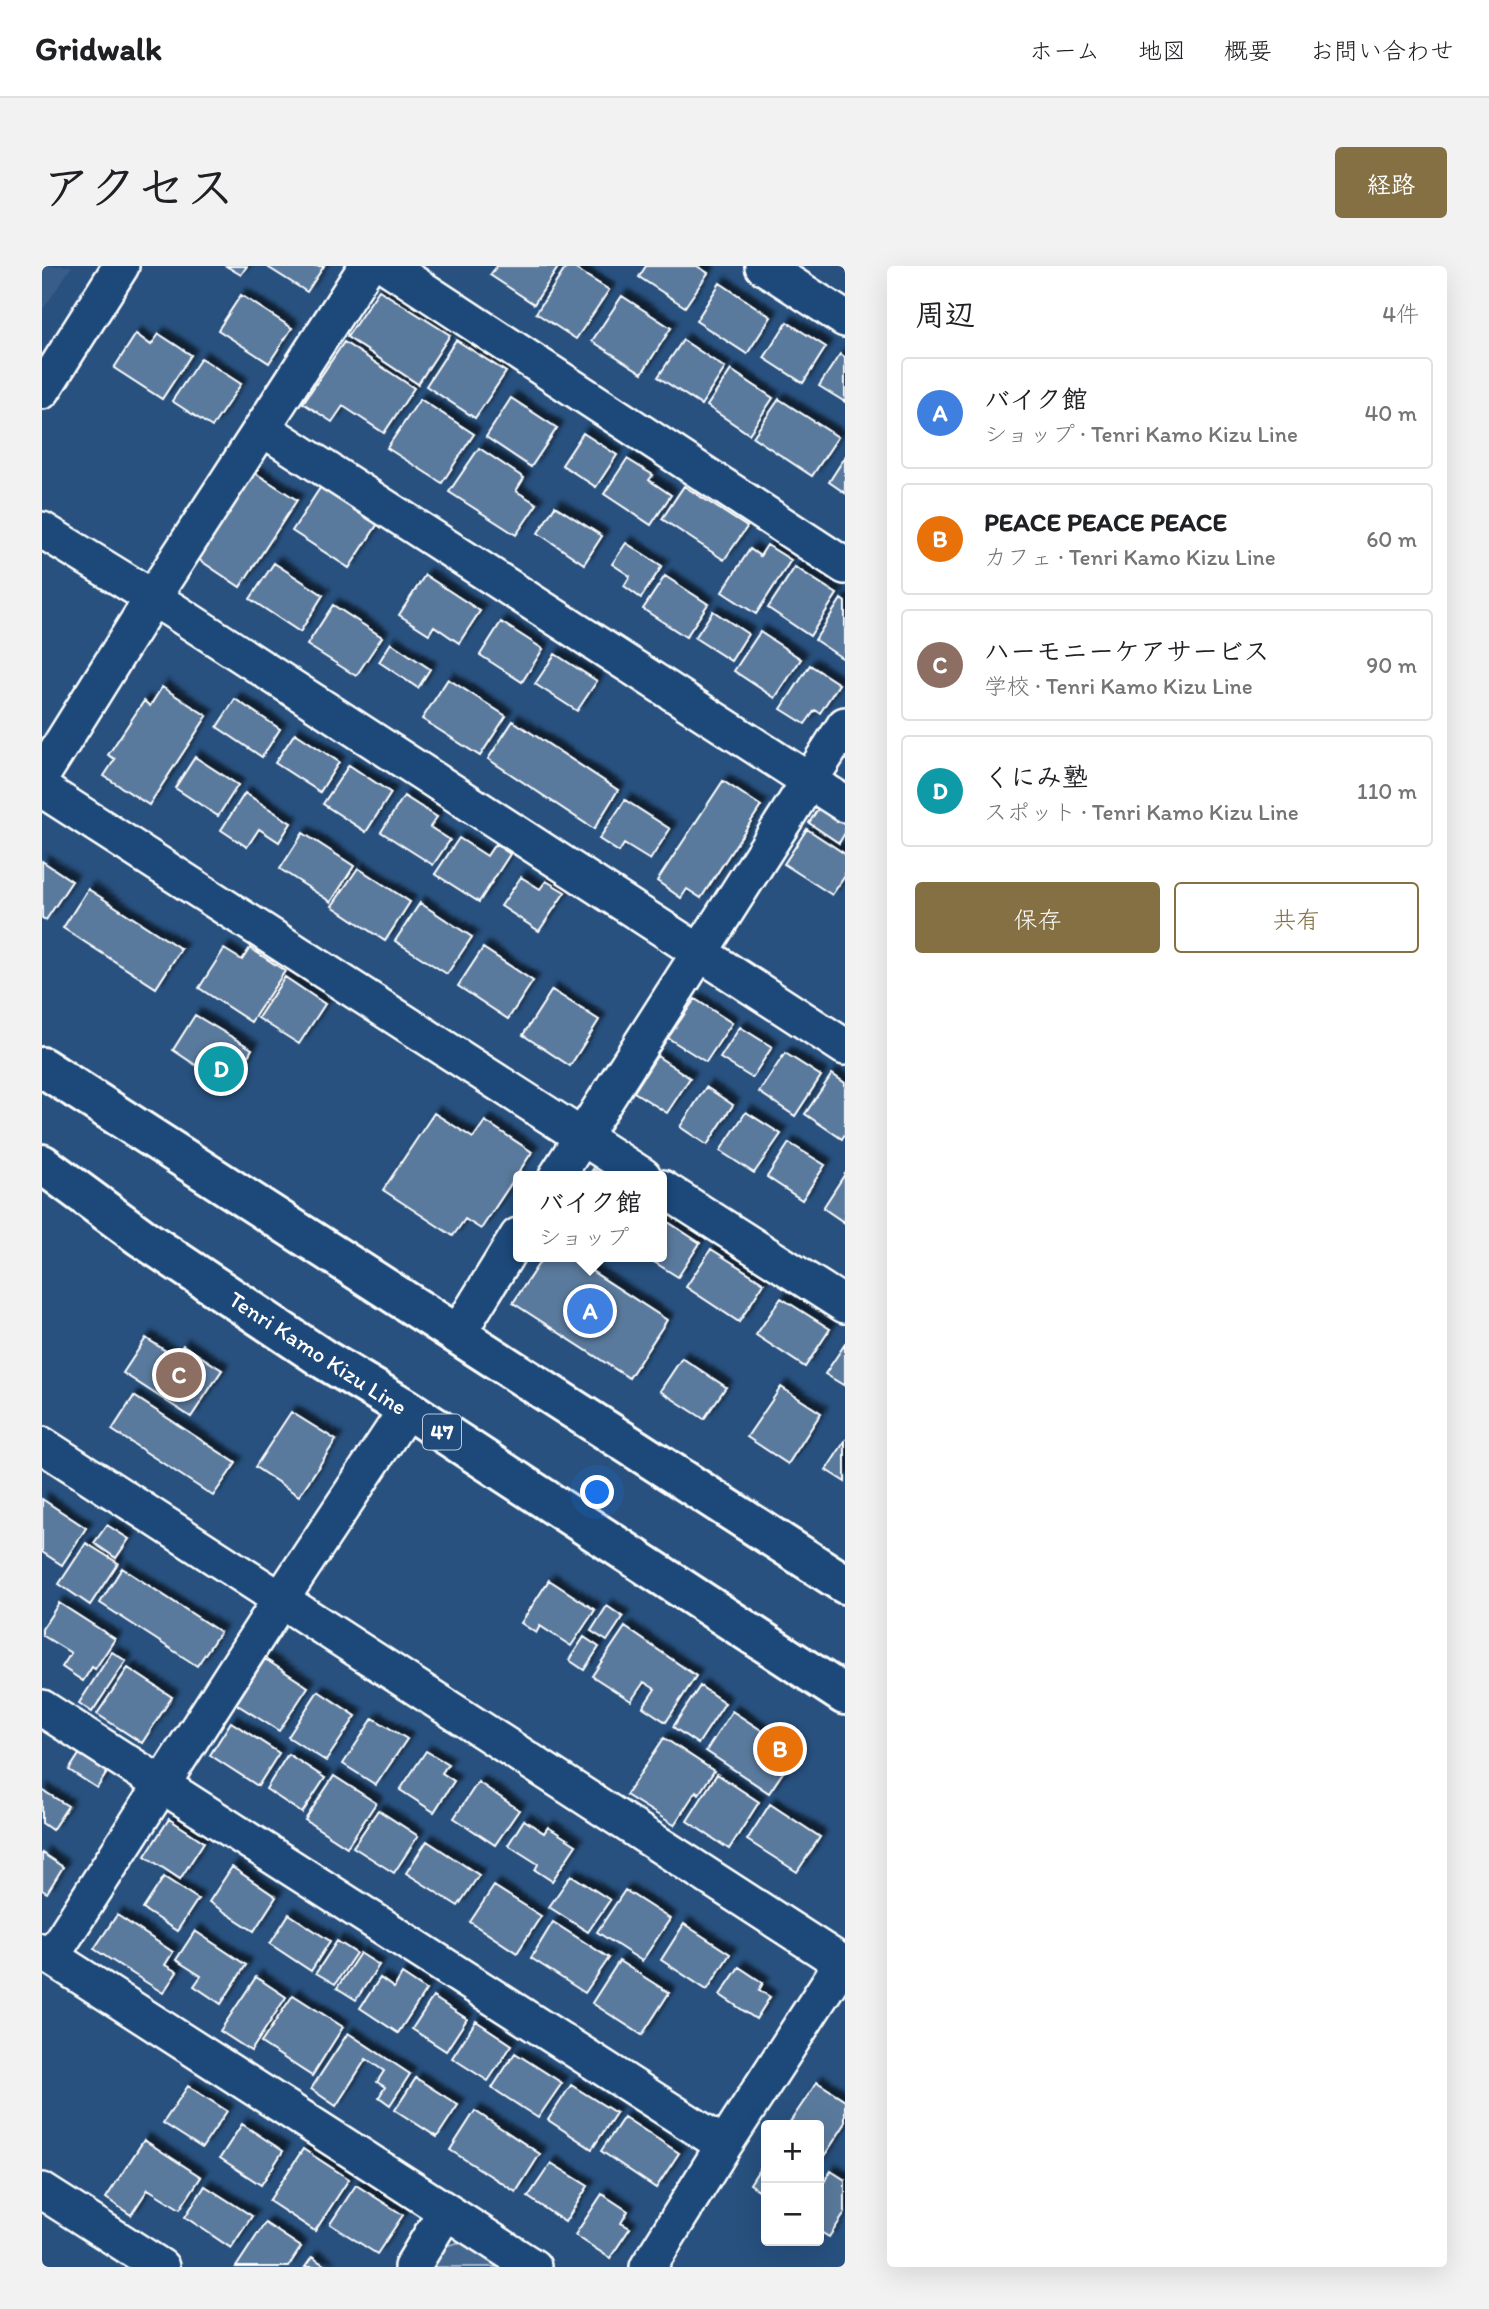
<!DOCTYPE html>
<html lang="ja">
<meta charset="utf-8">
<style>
body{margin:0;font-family:Itim,"Klee One",sans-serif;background:#f2f2f2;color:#202124}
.controls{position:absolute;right:21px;bottom:21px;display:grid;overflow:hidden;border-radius:7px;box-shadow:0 7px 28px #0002}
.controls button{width:63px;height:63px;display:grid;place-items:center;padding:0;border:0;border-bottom:2px solid #e0e0e0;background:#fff;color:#202124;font:35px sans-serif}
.you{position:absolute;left:556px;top:1227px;width:24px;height:24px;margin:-18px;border:5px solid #fff;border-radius:50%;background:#1a73e8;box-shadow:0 0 0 10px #1a73e833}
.badge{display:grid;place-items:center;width:46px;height:46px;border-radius:50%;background:#847042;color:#fff;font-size:23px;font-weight:700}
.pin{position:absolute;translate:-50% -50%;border:4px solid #fff;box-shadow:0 2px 7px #0006}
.popup{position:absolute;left:471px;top:905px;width:154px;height:91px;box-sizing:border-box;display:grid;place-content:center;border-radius:7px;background:#fff;filter:drop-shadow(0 2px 5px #0005);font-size:23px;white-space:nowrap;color:#757577}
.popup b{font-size:26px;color:#202124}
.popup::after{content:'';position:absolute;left:50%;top:100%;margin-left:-14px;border:14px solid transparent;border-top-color:#fff}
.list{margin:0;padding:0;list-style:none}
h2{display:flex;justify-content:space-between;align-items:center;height:91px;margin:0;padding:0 28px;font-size:30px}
h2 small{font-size:23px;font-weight:400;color:#757577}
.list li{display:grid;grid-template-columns:46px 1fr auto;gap:21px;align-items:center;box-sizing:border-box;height:112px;margin:0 14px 14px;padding:0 14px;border:2px solid #e0e0e0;border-radius:7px}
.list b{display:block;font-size:26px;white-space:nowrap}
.list p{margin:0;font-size:23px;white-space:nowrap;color:#757577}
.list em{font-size:23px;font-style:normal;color:#757577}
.actions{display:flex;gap:14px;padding:21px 28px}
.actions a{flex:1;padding:16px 0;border:2px solid #847042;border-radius:7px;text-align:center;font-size:24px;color:#847042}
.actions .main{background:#847042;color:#fff}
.map{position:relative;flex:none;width:803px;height:2001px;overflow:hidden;border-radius:7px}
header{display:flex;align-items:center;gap:42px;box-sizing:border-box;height:98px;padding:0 35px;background:#fff;border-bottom:2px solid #e0e0e0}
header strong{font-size:33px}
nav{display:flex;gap:38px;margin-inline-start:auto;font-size:24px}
.intro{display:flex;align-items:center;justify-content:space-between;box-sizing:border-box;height:168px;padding:0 42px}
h1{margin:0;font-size:49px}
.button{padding:18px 32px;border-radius:7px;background:#847042;color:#fff;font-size:24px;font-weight:700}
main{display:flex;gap:42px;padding:0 42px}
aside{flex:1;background:#fff;border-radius:7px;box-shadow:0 7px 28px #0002}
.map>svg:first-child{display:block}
.built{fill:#375d88}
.green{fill:#446890;stroke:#a2b4c8;stroke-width:2}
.building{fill:#5a7a9d;stroke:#fff;stroke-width:2;filter:url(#shadow)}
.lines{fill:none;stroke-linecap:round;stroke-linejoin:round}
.minor-casing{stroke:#fff;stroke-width:40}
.major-casing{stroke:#fff;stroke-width:44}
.minor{stroke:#1f4a7a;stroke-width:35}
.major{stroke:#1f4a7a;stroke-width:38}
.labels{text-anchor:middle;stroke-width:5;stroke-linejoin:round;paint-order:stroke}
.shield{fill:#1f4a7a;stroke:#bcc9d7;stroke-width:2}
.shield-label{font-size:21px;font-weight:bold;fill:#fff}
.street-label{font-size:23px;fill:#fff;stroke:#1f4a7a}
</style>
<header>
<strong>Gridwalk</strong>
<nav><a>ホーム</a><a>地図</a><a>概要</a><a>お問い合わせ</a></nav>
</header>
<div class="intro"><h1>アクセス</h1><a class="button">経路</a></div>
<main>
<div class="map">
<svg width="803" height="2001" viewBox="0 0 803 2001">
<defs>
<filter id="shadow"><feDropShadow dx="6" dy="-6" stdDeviation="2" flood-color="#0009"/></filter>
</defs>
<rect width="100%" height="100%" fill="#28517f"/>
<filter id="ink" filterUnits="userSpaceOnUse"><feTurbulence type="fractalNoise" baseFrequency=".0143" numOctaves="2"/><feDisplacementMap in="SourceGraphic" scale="14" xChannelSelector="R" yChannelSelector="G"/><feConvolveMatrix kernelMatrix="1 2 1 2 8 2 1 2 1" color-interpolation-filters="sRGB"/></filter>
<g filter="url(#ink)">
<path class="built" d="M0 0H30L0 45Z"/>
<path class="green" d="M422 1975 463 2001H389L403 1980Z"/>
<path class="building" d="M184 0H205L199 9Z
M224 0H282L265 26Z
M455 0H517L492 38 448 9Z
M525 0H529L567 24 534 73 494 47Z
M604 0H655L666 7 643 41 597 11Z
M678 17 729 51 705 88 654 55Z
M337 24 408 69 376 118 305 71Z
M199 29 250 62 227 97 176 64Z
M580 30 629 62 600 107 550 75Z
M745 56 784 81 761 117 722 92Z
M94 68 109 79 117 68 149 89 120 133 72 102Z
M414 74 464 106 433 152 384 120Z
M641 74 683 102 659 139 616 111Z
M302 76 372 122 342 167 301 140 290 156 261 137Z
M798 88 803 91V136L777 120Z
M159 92 199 118 170 161 130 135Z
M689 104 731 132 707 168 665 140Z
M469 132 515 162 489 201 444 171Z
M378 133 432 168 400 217 345 182Z
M737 133 796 171 770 210 711 171Z
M541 167 575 189 554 221 520 199Z
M437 182 482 212 474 225 495 238 474 269 407 226Z
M803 191V227L787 216Z
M585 193 611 209 607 214 629 229 609 259 562 228Z
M207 203 255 234 198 321 150 289Z
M280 219 337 256 307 302 250 265Z
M642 220 705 261 682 294 620 253Z
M513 240 560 270 542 298 496 267Z
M584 277 620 300 599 332 582 320 588 310 570 298Z
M725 279 749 294 714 348 680 326 708 283 718 290Z
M232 297 281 329 258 366 208 333Z
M753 301 795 328 768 370 726 342Z
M383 309 438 345 417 377 392 360 387 368 357 349Z
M623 310 666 338 644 371 601 343Z
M799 333 803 336V394L773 374Z
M291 339 340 371 314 410 265 379Z
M671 345 706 368 689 395 653 372Z
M459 356 501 383 480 416 438 389Z
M718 366 759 393 733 432 692 405Z
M349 377 388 403 376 422 337 396Z
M513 388 555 415 535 445 493 418Z
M768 399 797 418 778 447 773 444 763 458 739 443Z
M406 413 464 450 438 490 380 453Z
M120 421 165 450 107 539 62 510 73 493 66 489 102 435 108 440Z
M193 433 238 463 220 491 175 461Z
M471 455 576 524 552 563 446 493Z
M253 467 297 496 278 526 233 497Z
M153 491 196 519 176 550 133 522Z
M307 499 349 527 324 566 281 538Z
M681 515 719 540 659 632 645 623 639 632 615 615Z
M203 527 249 557 237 576 217 563 205 581 179 564Z
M362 530 395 551 388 561 408 574 391 599 339 566Z
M583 534 628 563 608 594 582 578 577 586 557 573Z
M779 538 803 554V567L797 577 767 557Z
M765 563 803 588V610L790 629 742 598Z
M261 567 312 600 289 636 238 603Z
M417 572 445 590 453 578 468 588 437 636 393 608Z
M0 595 30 615 4 654 0 652Z
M316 602 368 636 343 675 290 640Z
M479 611 498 623 504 615 523 626 497 665 459 640Z
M46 623 139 683 114 722 21 662Z
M378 637 430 671 405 708 353 675Z
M208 682 243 705 209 756 157 722 182 683 200 694Z
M441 682 491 715 466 753 416 720Z
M243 711 283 738 257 778 216 752Z
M510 724 557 754 528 800 481 769Z
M653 733 690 757 664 796 626 772Z
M153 749 210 783 188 822 131 784Z
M698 761 730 781 710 812 678 792Z
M743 787 779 810 753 850 717 826Z
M615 790 648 812 625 847 592 826Z
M790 808 803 817V868L800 873 763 848Z
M664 821 691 839 665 879 638 861Z
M704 846 739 868 712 907 678 885Z
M392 847 431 872 443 855 490 886 439 963 423 953 411 970 341 924Z
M747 877 783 899 760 934 725 911Z
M551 903 562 910H546Z
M803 908V957L781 942Z
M620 952 658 977 636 1011 604 991H620Z
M669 983 722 1017 697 1056 644 1021Z
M501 991H528L625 1054 587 1112 471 1037Z
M501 991H528L625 1054 587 1112 471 1037Z
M501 991H528L625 1054 587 1112 471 1037Z
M739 1032 788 1063 763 1101 714 1069Z
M104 1072 133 1091 141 1079 180 1104 149 1151 81 1107Z
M803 1078V1120L783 1108Z
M640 1092 684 1121 662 1153 618 1125Z
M739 1121 779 1147 746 1198 705 1171Z
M739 1121 779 1147 746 1198 705 1171Z
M92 1130 194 1197 171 1230 70 1164Z
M249 1146 294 1174 257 1230 213 1201Z
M803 1175V1216L784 1204Z
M0 1233 44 1262 20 1299 0 1286Z
M65 1259 87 1273 74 1292 52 1277Z
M44 1277 76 1297 48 1339 17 1318Z
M80 1302 178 1366 155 1400 58 1337Z
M507 1314 553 1344 529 1380 498 1360 494 1367 479 1357Z
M17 1337 73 1373 53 1403 50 1401 41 1415 20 1401 29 1387 0 1369V1363Z
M565 1340 581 1351 565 1375 549 1365Z
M583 1361 654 1410 624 1456 601 1441 613 1423 602 1416 589 1435 550 1410Z
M542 1371 557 1381 542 1404 527 1394Z
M70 1386 84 1395 50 1446 37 1437Z
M223 1393 266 1421 237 1465 194 1438Z
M86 1402 130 1431 100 1477 55 1448Z
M658 1420 683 1437 656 1478 631 1461Z
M276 1425 314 1450 284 1495 246 1471Z
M690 1445 754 1487 727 1527 664 1485Z
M331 1452 365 1473 334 1519 301 1498Z
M189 1456 237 1487 216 1520 168 1489Z
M622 1472 672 1505 657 1528 654 1525 632 1559 584 1529Z
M384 1485 406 1498 400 1507 412 1515 392 1546 358 1524Z
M38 1487 66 1505 55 1522 27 1504Z
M246 1488 283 1512 260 1547 224 1523Z
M675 1508 717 1536 687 1583 645 1555Z
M292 1510 334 1537 305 1581 263 1554Z
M436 1516 477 1544 453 1579 412 1552Z
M0 1524 26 1540 10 1564 0 1557Z
M728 1538 778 1571 755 1606 705 1574Z
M336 1544 376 1570 352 1607 311 1581Z
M127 1553 162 1576 138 1613 103 1590Z
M482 1554 502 1567 506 1561 534 1579 510 1615 493 1604 496 1598 466 1579Z
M385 1575 437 1609 416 1640 364 1607Z
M0 1587 21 1601 5 1627 0 1624Z
M190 1601 234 1631 212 1665 167 1636Z
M529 1609 568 1634 546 1666 507 1641Z
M122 1611 156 1633 135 1665 101 1643Z
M452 1620 499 1650 475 1687 428 1656Z
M583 1624 628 1653 600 1695 555 1666Z
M247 1648 288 1675 269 1705 228 1678Z
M75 1649 131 1686 123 1699 135 1706 121 1727 52 1683Z
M511 1656 567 1692 543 1727 489 1692Z
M642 1658 688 1688 665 1724 619 1694Z
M153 1665 204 1699 179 1738 152 1720 159 1710 134 1694Z
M295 1675 314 1687 293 1718 274 1707Z
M318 1687 337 1699 314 1734 295 1722Z
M577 1695 627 1727 600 1769 550 1737Z
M697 1701 721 1717 717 1724 728 1731 714 1753 678 1729Z
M360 1708 384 1724 356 1767 318 1742 338 1712 352 1722Z
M214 1711 244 1731 209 1785 178 1765Z
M251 1729 301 1761 270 1810 219 1777Z
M391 1731 425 1753 404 1785 370 1763Z
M434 1755 470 1779 446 1815 410 1792Z
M306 1767 368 1808 348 1839 337 1831 343 1821 335 1816 342 1805 324 1793 294 1840 269 1823Z
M473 1787 520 1817 496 1852 450 1822Z
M374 1812 416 1839 395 1871 353 1844Z
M775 1816 803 1834V1858L777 1898V1859H746Z
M529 1819 574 1847 550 1883 506 1854Z
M146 1820 185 1845 160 1882 121 1857Z
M433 1845 498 1888 474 1926 408 1884Z
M582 1851 637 1887 614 1922 559 1885Z
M200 1858 241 1885 219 1919 178 1892Z
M102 1874 159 1911 138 1943 106 1923 89 1949 64 1932Z
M261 1883 307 1913 273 1965 227 1935Z
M724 1893V1929L708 1918Z
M509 1897 546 1920 523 1956 486 1931Z
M789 1905 803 1914V1947L787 1971 777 1965V1924Z
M314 1919 361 1949 335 1988 288 1958Z
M163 1920 210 1950 189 1982 143 1951Z
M560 1928 586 1945 579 1957 588 1962 568 1992 533 1969Z
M223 1957 259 1981 246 2001H194Z
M270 1991 285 2001H263Z"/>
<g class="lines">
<defs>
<path id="minor" d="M345 0 803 300
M721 0 803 53
M0 125 79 0
M220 162 803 538
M0 264 132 345 803 781
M0 509 123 312 325 0
M0 523 601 910
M515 910 803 459
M620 922 803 1039
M415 1069 476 970
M0 1179 803 1699
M0 1442 682 1879
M0 1685 491 2001
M9 1691 239 1333 365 1143
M0 1925 119 2001
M370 2001 404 1945
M606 2001 682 1879 800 1697"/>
<path id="major" d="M0 801 803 1318
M0 898 99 971 283 1094 365 1143 803 1429"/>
</defs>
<use href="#minor" class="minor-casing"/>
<use href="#major" class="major-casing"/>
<use href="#minor" class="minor"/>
<use href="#major" class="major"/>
</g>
</g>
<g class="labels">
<rect class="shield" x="381" y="1148.5" width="38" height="35" rx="5"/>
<g class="shield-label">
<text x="400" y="1173">47</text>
</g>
<g class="street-label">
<text transform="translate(276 1087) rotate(33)" y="8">Tenri Kamo Kizu Line</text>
</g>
</g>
</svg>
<div class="controls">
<button>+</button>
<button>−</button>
</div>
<div class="you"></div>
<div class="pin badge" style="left:548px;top:1045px;background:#3f7fe0">A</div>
<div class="popup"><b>バイク館</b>ショップ</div>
<div class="pin badge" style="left:738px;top:1483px;background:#e8710a">B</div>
<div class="pin badge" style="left:137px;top:1109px;background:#8d6e63">C</div>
<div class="pin badge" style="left:179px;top:803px;background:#0f9aa8">D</div>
</div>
<aside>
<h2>周辺<small>4件</small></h2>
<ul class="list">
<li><span class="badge" style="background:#3f7fe0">A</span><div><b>バイク館</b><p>ショップ · Tenri Kamo Kizu Line</p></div><em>40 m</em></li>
<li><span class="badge" style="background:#e8710a">B</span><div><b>PEACE PEACE PEACE</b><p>カフェ · Tenri Kamo Kizu Line</p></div><em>60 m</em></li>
<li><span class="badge" style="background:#8d6e63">C</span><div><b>ハーモニーケアサービス</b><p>学校 · Tenri Kamo Kizu Line</p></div><em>90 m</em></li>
<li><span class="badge" style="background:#0f9aa8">D</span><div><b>くにみ塾</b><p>スポット · Tenri Kamo Kizu Line</p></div><em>110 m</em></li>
</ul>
<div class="actions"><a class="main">保存</a><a>共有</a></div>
</aside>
</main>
